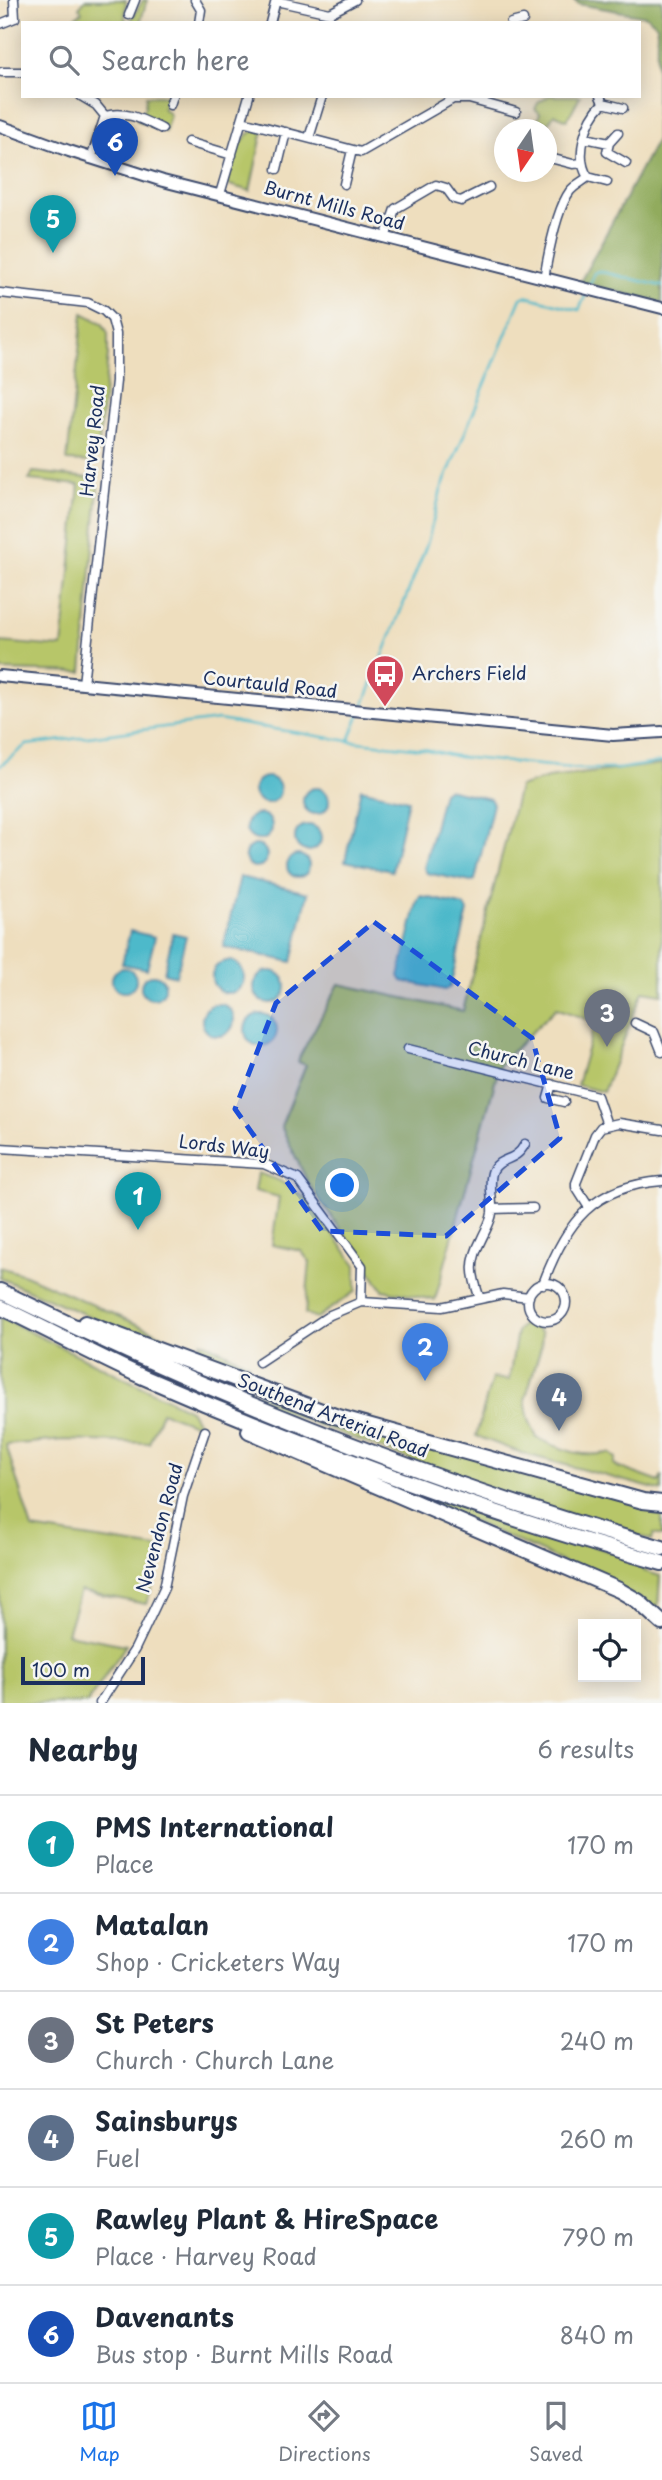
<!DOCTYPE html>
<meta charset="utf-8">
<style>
body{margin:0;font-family:"Playpen Sans",sans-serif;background:#f6f6f7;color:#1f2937}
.controls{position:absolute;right:21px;bottom:21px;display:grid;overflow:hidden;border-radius:0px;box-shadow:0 4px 18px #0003}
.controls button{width:63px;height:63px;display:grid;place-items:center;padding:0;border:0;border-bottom:2px solid #e0e1e3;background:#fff;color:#1f2937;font:35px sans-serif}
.compass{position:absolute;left:494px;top:119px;width:63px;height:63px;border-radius:50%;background:#fff;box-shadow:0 4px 18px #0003;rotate:193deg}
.scale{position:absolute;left:21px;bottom:18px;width:124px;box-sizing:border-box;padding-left:7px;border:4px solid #1b2f5e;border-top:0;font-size:19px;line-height:24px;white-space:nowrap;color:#1b2f5e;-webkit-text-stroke:5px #f6f6f2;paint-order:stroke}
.you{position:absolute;left:343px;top:1186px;width:24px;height:24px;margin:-18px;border:5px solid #fff;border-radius:50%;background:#1a73e8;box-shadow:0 0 0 10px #1a73e833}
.badge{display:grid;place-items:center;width:46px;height:46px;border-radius:50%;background:#1a73e8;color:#fff;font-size:23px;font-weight:700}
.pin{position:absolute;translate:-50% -58px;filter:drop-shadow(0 2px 4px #0008)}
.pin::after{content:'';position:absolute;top:37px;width:24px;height:21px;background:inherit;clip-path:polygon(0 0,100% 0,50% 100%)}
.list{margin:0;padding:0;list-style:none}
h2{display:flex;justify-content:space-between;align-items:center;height:91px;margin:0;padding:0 28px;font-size:30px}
h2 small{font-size:23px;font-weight:400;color:#747a83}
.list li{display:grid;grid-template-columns:46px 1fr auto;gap:21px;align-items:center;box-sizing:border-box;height:98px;padding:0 28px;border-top:2px solid #e0e1e3}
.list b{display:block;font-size:26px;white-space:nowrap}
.list p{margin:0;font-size:23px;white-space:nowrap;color:#747a83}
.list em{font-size:23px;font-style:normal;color:#747a83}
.icon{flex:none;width:38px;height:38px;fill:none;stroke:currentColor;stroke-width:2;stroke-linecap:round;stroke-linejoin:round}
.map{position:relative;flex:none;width:662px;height:1703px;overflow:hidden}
.search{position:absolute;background:#fff;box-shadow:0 4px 18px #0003;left:21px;right:21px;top:21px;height:77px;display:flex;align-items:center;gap:18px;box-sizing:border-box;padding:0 24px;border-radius:0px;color:#747a83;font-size:26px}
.sheet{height:679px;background:#fff}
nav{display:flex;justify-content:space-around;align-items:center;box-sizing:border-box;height:98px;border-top:2px solid #e0e1e3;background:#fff;font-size:19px;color:#747a83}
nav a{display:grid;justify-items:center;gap:4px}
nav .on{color:#1a73e8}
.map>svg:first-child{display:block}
.green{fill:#b7c669;stroke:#697a64;stroke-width:2}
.forest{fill:#91ab5d;stroke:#566d5e;stroke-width:2}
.water{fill:#4eb9ca;stroke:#347494;stroke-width:2}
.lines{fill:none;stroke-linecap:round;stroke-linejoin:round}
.stream{stroke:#4eb9ca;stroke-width:2.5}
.minor-casing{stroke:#3b496c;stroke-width:11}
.tertiary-casing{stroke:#3b496c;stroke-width:14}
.trunk-casing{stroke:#3b496c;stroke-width:18}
.minor{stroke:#fff;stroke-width:8}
.tertiary{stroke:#fff;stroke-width:10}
.trunk{stroke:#fff;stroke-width:14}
.marked{fill:#1d4ed8;fill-opacity:0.2;stroke:#1d4ed8;stroke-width:5;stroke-dasharray:14 9;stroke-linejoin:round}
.labels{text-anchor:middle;stroke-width:5;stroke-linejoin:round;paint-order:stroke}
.street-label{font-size:18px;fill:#1b2f5e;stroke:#f6f6f2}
.poi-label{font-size:18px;fill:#1b2f5e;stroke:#f6f6f2;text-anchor:start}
</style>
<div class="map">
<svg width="662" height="1703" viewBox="0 0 662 1703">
<rect width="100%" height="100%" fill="#f6f6f2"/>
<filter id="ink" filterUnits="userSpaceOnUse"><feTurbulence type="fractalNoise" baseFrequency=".0143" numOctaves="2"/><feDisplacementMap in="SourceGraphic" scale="14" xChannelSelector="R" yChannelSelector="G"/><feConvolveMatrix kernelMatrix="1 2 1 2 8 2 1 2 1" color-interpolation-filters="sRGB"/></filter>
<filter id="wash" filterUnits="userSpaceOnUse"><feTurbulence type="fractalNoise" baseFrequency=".00686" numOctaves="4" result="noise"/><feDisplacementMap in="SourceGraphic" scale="28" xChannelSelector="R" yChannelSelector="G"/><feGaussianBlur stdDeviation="1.57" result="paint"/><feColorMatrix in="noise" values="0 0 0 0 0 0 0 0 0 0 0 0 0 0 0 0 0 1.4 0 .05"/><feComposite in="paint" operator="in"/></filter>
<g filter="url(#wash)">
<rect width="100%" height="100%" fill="#eedebe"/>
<path class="green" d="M85 0H126L125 19 130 22 143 0H147L140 23H54L56 19 71 21 82 12 79 7Z
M146 96H168L163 108 170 115 165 132 137 120 145 107Z
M549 96H580L567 120 554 114 548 124 538 119 540 113 535 109 538 103Z
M256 130H263L250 191 226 184C232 167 237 136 256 130Z
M83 313 102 323 108 333V355L98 453 90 462 67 461Z
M33 472 89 478 96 483 98 489 82 672 0 670V642L62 647 79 485 29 480Z
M662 764V994L643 991 603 1092 577 1085 595 1022 556 1008 500 1064 435 1300 383 1290 308 1183 281 1126 306 1065 298 1062 300 1056 339 984 463 1011 519 787 548 778Z
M258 1173 280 1181 308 1200 356 1265V1291L317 1318 305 1314 310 1262 301 1251 272 1245 279 1197 255 1191Z
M0 1267 25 1275 198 1351 201 1341 249 1364 243 1368 218 1366 98 1320 0 1278Z
M0 1317 190 1410 200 1426 162 1412 149 1443 64 1440 6 1445 32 1529 165 1549 146 1604 80 1591 67 1634 126 1645 87 1703H0Z
M527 1320 542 1333 541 1347 525 1400 529 1420 537 1438C565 1450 579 1458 609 1453L616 1458 614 1464 618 1467 659 1482 662 1476V1491L521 1453 476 1436 492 1378 509 1380 517 1331Z
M138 1348 297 1409 662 1508V1536L654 1534 652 1540 493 1491 221 1388Z
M353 1468 646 1563 644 1571 660 1576 658 1607 656 1609 550 1556Z"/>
<path class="forest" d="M574 0H662V303L580 282 656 141 657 25 646 16 578 4Z"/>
<path class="water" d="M254 790a13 13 0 1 1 26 0a13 13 0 1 1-26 0Z
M303 801a13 13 0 1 1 26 0a13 13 0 1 1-26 0Z
M361 789 408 800 392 871 345 861Z
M447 789 490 799 493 804 475 880 471 882 427 873 424 868 443 792Z
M246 827a13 13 0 1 1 26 0a13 13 0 1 1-26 0Z
M295 838a13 13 0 1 1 26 0a13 13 0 1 1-26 0Z
M245 856a11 11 0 1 1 22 0a11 11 0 1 1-22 0Z
M287 866a11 11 0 1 1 22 0a11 11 0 1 1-22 0Z
M240 877 308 893 292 962 223 947Z
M421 896 465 906 468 911 450 987 445 990 402 981 399 976 418 899Z
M130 931 155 937 147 969 122 964Z
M173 933 186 936 176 976 164 973Z
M212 977a16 16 0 1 1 32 0a16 16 0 1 1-32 0Z
M112 980a12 12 0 1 1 24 0a12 12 0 1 1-24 0Z
M254 987a16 16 0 1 1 32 0a16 16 0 1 1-32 0Z
M141 987a12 12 0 1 1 24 0a12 12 0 1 1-24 0Z
M202 1020a16 16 0 1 1 32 0a16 16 0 1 1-32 0Z
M245 1030a16 16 0 1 1 32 0a16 16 0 1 1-32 0Z"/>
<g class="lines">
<path class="stream" d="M589 286 594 273 598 271 662 286
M362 709 427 544 441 490 521 298 525 296 579 310 587 292
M359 715 349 741 424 749 459 757 580 769H619L662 762
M0 766 26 745 218 720 349 741"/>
</g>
</g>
<g filter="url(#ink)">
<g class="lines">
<defs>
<path id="minor" d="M14 0 15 18
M195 0 201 10 199 23
M276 1 330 13 355 0
M129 15 135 0
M270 23 276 0
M511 23 523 20
M0 24 15 18
M2 72H23
M81 96 96 105 105 116 91 159
M603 103 623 108
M170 105 173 96
M105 116C127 110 143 120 162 129
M242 121 361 152 453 99H469L516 112
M309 138 322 96
M585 138 609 143 607 152 626 163
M188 142 232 155
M609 143 618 133
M546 157 573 164 582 163
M277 169 286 132
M588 177 607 182
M344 184 352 150
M220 194 249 96
M385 238 395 209 436 185 446 188 454 199 461 201 489 187
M544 279C548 255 556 210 570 191 575 185 582 182 588 177 574 156 586 120 603 103L600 96
M0 293 88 303 104 311 112 319 116 334V381L83 684
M635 1023 654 1032 662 1052
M408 1049 597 1096 607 1125
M552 1084 548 1098 564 1102
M0 1148 264 1164 298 1179 362 1266 361 1302
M588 1206 576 1187V1183L595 1135 601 1127 619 1123 662 1130
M492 1209 533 1208
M528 1302a19 19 0 1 1 38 0a19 19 0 1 1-38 0Z
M543 1284C566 1222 593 1186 662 1181
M480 1299C471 1273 469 1263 482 1238 486 1229 491 1222 492 1213 493 1200 488 1181 493 1170 501 1156 515 1163 525 1144
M259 1362 330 1315 361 1302 442 1307 503 1294 529 1297
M100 1703 135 1649 164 1588 183 1496 205 1431"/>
<path id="tertiary" d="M0 126 69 151 163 181 662 308
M0 676 613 735 662 732"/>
<path id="trunk" d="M0 1291C213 1395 433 1484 662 1548
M0 1307C48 1330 95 1355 143 1377 311 1450 485 1514 662 1563
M85 1323 335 1416 643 1501 662 1503
M249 1431 619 1590 638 1601 662 1623"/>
</defs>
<use href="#minor" class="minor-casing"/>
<use href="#tertiary" class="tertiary-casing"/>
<use href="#trunk" class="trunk-casing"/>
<use href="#minor" class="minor"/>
<use href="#tertiary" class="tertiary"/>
<use href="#trunk" class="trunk"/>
</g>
</g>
<path class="marked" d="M374 922 532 1038 560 1138 446 1236 322 1231 235 1109 276 1003Z"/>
<defs>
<symbol id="bus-pin" viewBox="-11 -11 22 30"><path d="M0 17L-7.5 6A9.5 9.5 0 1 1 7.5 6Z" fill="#d1495b" stroke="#f6f6f2"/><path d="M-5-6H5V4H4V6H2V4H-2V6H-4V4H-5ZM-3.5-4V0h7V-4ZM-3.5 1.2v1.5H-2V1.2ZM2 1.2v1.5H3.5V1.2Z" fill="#fff"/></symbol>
</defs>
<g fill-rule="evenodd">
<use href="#bus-pin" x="363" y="652" width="44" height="60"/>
</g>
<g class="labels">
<g class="street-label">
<text transform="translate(334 206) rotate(15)" y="6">Burnt Mills Road</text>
<text transform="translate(93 441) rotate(-84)" y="6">Harvey Road</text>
<text transform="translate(270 685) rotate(6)" y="6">Courtauld Road</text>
<text transform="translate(521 1061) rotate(14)" y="6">Church Lane</text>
<text transform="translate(224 1147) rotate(7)" y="6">Lords Way</text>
<text transform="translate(333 1416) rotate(21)" y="6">Southend Arterial Road</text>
<text transform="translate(160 1528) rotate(-75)" y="6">Nevendon Road</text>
</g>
<g class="poi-label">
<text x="412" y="680">Archers Field</text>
</g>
</g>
</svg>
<div class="controls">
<button><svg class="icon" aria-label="locate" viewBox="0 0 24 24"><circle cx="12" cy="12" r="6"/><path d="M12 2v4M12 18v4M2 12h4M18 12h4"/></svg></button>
</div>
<svg class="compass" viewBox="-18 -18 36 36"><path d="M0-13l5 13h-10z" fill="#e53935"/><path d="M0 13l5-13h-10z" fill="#747a83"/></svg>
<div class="scale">100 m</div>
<div class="you"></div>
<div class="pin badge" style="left:138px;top:1230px;background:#0f9aa8">1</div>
<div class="pin badge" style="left:425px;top:1381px;background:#3f7fe0">2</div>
<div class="pin badge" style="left:607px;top:1047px;background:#6b7280">3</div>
<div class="pin badge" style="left:559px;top:1431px;background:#5c6f8a">4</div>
<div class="pin badge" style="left:53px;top:253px;background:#0f9aa8">5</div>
<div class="pin badge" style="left:115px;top:176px;background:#1a4fb4">6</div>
<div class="search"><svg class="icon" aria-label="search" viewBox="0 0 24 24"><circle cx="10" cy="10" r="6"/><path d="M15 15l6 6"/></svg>Search here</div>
</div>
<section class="sheet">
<h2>Nearby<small>6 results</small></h2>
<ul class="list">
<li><span class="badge" style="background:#0f9aa8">1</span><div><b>PMS International</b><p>Place</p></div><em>170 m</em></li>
<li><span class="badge" style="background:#3f7fe0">2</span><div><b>Matalan</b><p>Shop · Cricketers Way</p></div><em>170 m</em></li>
<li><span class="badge" style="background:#6b7280">3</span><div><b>St Peters</b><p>Church · Church Lane</p></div><em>240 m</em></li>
<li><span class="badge" style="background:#5c6f8a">4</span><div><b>Sainsburys</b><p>Fuel</p></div><em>260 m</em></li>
<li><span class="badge" style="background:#0f9aa8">5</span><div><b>Rawley Plant &amp; HireSpace</b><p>Place · Harvey Road</p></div><em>790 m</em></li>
<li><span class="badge" style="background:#1a4fb4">6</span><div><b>Davenants</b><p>Bus stop · Burnt Mills Road</p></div><em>840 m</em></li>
</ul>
</section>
<nav>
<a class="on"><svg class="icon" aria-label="map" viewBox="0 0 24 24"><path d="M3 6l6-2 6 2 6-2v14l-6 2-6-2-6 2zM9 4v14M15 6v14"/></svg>Map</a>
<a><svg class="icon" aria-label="directions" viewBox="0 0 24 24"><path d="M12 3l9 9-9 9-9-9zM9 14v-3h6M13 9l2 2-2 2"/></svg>Directions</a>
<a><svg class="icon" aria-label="saved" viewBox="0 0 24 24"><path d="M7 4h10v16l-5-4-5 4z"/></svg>Saved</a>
</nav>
